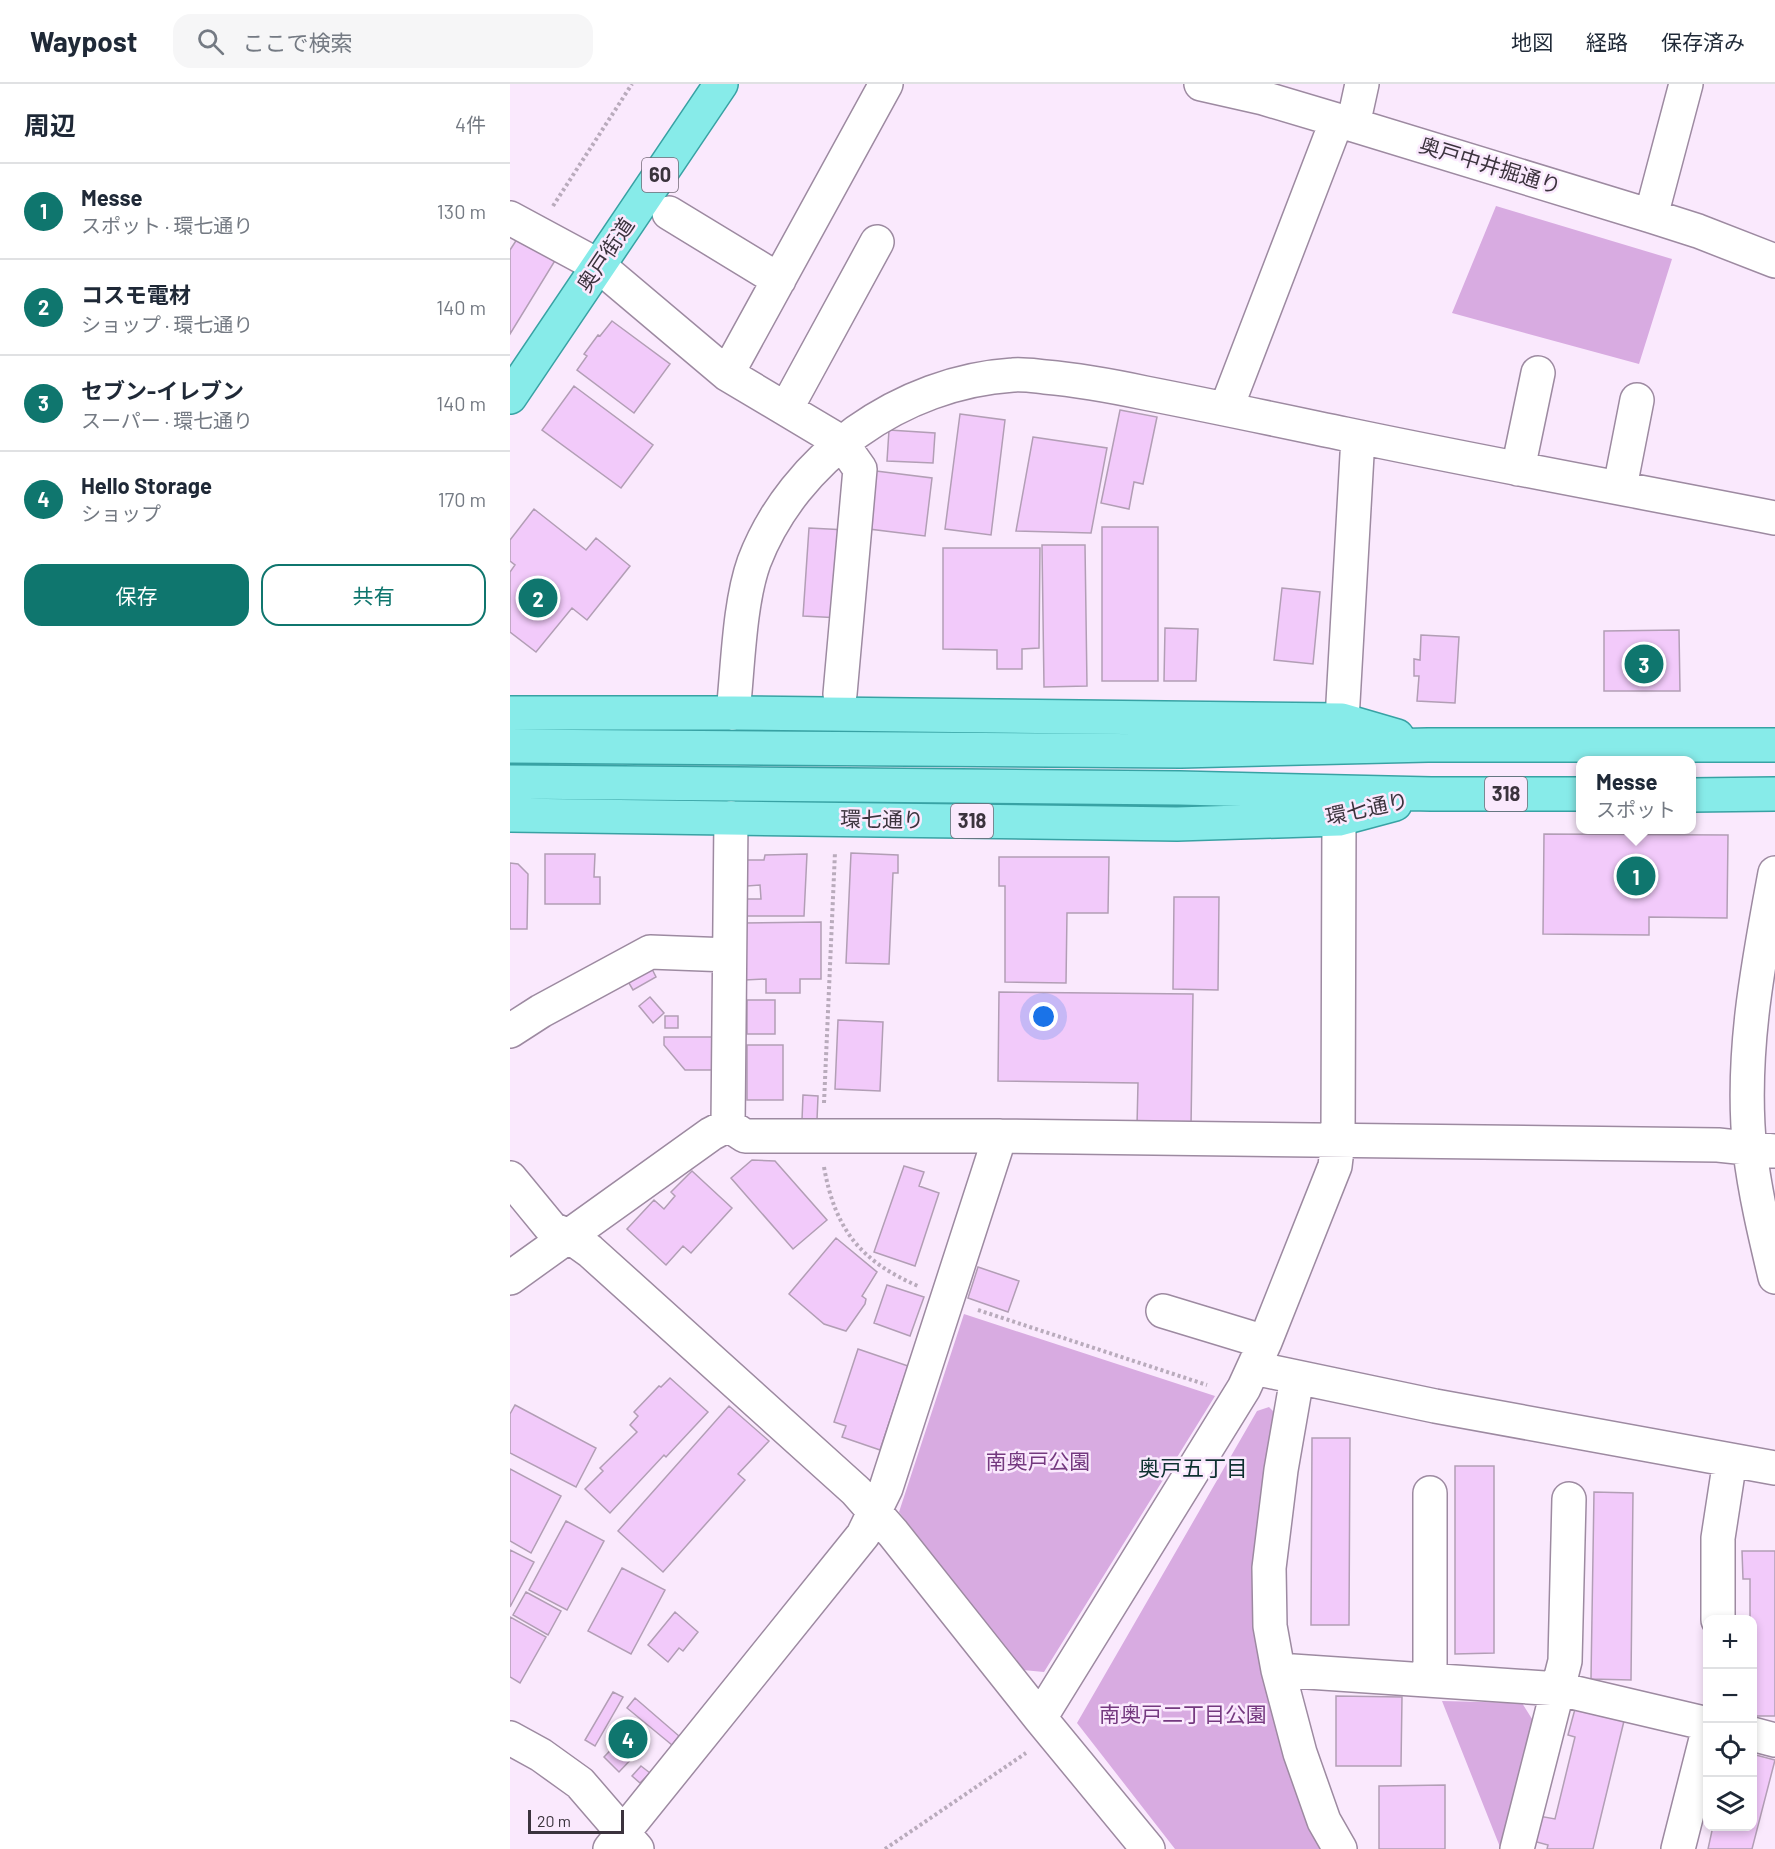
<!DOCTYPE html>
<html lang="ja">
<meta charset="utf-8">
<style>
body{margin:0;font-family:Barlow,"Noto Sans JP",sans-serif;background:#f6f6f7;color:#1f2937}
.controls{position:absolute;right:18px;bottom:18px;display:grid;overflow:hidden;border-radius:12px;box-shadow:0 3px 9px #0003}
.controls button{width:54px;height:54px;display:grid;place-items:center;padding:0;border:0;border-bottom:2px solid #e0e1e3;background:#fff;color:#1f2937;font:30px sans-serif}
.scale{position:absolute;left:18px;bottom:15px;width:96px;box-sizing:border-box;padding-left:6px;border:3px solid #3b333d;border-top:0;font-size:16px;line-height:21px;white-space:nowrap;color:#3b333d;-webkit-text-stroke:4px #fae9fd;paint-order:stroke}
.you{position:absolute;left:534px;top:933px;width:21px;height:21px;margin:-15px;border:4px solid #fff;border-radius:50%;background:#1a73e8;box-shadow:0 0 0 9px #1a73e833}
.badge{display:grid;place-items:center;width:39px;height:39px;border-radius:50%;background:#0f766e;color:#fff;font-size:20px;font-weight:700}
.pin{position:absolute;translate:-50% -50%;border:3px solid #fff;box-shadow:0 2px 6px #0006}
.popup{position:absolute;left:1066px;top:672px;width:120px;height:78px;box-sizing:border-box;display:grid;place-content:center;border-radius:12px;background:#fff;filter:drop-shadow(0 2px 4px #0005);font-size:20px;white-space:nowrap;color:#747a83}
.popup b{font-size:22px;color:#1f2937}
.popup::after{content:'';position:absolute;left:50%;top:100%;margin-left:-12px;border:12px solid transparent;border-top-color:#fff}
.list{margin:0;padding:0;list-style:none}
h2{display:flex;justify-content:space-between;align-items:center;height:78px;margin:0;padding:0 24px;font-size:26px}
h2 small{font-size:20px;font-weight:400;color:#747a83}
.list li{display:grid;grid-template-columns:39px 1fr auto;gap:18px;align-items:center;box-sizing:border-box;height:96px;padding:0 24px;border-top:2px solid #e0e1e3}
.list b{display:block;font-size:22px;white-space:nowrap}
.list p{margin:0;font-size:20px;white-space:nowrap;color:#747a83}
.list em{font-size:20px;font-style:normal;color:#747a83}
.actions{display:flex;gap:12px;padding:18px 24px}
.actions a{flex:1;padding:14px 0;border:2px solid #0f766e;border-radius:18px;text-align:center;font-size:21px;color:#0f766e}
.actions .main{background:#0f766e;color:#fff}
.icon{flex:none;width:33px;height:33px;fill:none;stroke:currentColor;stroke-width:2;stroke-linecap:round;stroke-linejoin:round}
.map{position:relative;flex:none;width:1265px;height:1765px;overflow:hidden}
header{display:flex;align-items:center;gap:36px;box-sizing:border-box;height:84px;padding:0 30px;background:#fff;border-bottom:2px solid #e0e1e3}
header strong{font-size:28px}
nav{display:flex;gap:33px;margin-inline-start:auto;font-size:21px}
.search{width:420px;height:54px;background:#f6f6f7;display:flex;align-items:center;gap:15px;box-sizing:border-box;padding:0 21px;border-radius:18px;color:#747a83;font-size:22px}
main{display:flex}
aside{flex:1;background:#fff}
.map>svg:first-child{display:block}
.green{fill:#d8abe1}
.building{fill:#f2cafa;stroke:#b29eb5;stroke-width:1.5}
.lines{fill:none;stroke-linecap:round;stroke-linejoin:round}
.minor-casing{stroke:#9d8aa1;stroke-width:36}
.major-casing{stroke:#38a2a4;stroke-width:36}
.path{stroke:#b9abbc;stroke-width:4;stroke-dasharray:3 3;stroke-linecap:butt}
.minor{stroke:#fff;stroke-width:33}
.major{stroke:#87ebe9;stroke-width:33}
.labels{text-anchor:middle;stroke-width:5;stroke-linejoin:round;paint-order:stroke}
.shield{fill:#fae9fd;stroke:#746a77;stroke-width:1.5}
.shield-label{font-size:20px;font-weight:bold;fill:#3b333d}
.street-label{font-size:21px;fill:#3b333d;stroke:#fae9fd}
.park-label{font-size:21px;fill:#74397f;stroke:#fae9fd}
.neighbourhood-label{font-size:22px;fill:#0e3130;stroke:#fae9fd}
</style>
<header>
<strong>Waypost</strong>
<div class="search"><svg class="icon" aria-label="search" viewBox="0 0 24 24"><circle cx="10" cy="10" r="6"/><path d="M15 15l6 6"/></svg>ここで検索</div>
<nav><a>地図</a><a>経路</a><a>保存済み</a></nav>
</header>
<main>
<aside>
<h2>周辺<small>4件</small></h2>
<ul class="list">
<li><span class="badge">1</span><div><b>Messe</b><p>スポット · 環七通り</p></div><em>130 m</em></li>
<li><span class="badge">2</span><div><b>コスモ電材</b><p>ショップ · 環七通り</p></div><em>140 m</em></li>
<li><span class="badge">3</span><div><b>セブン-イレブン</b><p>スーパー · 環七通り</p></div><em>140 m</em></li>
<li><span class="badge">4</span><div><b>Hello Storage</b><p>ショップ</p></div><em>170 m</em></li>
</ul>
<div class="actions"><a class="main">保存</a><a>共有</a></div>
</aside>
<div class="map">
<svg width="1265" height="1765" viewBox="0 0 1265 1765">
<rect width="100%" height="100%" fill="#fae9fd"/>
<path class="green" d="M986 122 1162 175 1129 280 942 229Z
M454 1230 705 1312 534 1588 513 1586 389 1428Z
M759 1323 765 1329 747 1551 763 1635 801 1746 812 1765H665L567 1639 747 1327Z
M932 1617 1012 1619 1024 1638 990 1763Z"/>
<path class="building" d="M9 152 46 175 0 250V166Z
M102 237 160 280 124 329 67 286 77 272 74 270 88 251 90 252Z
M64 302 143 361 111 404 32 346Z
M610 326 647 333 633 400 624 398 619 425 591 419Z
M450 330 495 336 481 451 435 445Z
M379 346 425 349 423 379 377 377Z
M523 353 597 364 581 449 506 447Z
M366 387 422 394 415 452 359 445Z
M24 425 76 466 86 454 120 482 77 536 62 524 26 568 0 548V488L5 481 0 477V456Z
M592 443H648V597H592Z
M299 444 337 446 331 534 293 532Z
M532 461H575L577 602 534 603Z
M433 464H530L529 564 512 565V585H487V566L433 565Z
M772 504 810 508 803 580 764 576Z
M655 544 688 545 686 597H654Z
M1169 546 1170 607H1094V547Z
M911 551 949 553 945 619 907 617 909 592H904V575L910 576Z
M1034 750 1218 751 1217 834 1139 833V851L1033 850Z
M341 769 388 771V789H383L379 880 336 879Z
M35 770H85L84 793H90V820H35Z
M297 770 294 832H236V815H251L250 801 237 802 236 776H254L255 771Z
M489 773H599L598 829H557L556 899 495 898V802H489Z
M0 779 8 780 18 790 17 845H0Z
M664 813H709L708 906 663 905Z
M311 838V895H290V909H256V895L235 896 234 839Z
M140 881 146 893 123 906 116 894Z
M489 908 683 910 681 1043 627 1042 628 999 488 997Z
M140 913 154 929 143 939 129 922Z
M237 916H265V950H237Z
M155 932H168V944H155Z
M328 936 373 938 370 1007 325 1005Z
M154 953H203V986H175L154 961Z
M237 961H273V1016H237Z
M293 1011 308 1012 307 1036H292Z
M242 1076 265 1077 317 1136 283 1165 221 1094Z
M394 1082 414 1088 409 1102 429 1109 405 1182 364 1168Z
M182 1087 222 1124 181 1169 173 1162 156 1181 117 1145 144 1116 154 1125 165 1112 161 1108Z
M326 1154 367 1188 352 1212 356 1215 355 1220 336 1247 314 1240 279 1210Z
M468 1183 509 1197 498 1228 458 1214Z
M377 1201 414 1213 400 1252 364 1239Z
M348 1265 398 1282 370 1366 332 1353 336 1342 324 1338Z
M160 1294 198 1328 156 1373 154 1371 100 1429 75 1405 93 1387 90 1384 127 1348 120 1341 128 1332 124 1328 149 1302 151 1303Z
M5 1321 86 1364 66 1403 0 1369V1330Z
M219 1322 259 1357 228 1390 235 1396 153 1488 108 1447Z
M802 1354H840L839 1541H801Z
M945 1382H984V1569L945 1570Z
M0 1385 51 1412 21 1469 0 1457Z
M1084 1408 1123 1409 1121 1596 1081 1595Z
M56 1437 94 1457 57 1526 19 1506Z
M0 1466 24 1478 0 1523Z
M1232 1467H1265V1632H1242V1536H1240V1495H1233Z
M112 1484 155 1506 121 1570 78 1547Z
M16 1508 51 1527 38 1551 3 1531Z
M165 1528 188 1548 173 1567 169 1564 158 1578 138 1561Z
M0 1533 36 1553 10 1599 0 1593Z
M103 1608 113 1613 85 1662 75 1656Z
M826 1612 892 1613 891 1682H826Z
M125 1614 169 1652 162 1661 117 1624Z
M1065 1625 1114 1637 1083 1765H1037L1038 1761 1023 1757 1029 1732 1045 1735 1065 1653 1058 1651Z
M113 1653 128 1668 109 1688 94 1673Z
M1242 1670 1265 1676 1242 1765H1198L1203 1742H1242Z
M131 1682 140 1689 130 1699 122 1692Z
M935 1701V1765H869V1702Z"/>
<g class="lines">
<defs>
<path id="minor" d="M691 0 753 14 827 36 1141 132 1188 147 1265 177
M843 41 852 0
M159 129 269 196
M1141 132 1176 0
M0 134 89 182 217 290 331 358 350 385 330 610
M217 290 376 0
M276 325 367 158
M716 325 827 36
M1008 385 1028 289
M1110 403 1127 316
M223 629C228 583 229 520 244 478 284 373 392 298 503 291 514 290 525 292 535 293 569 296 602 302 635 309 702 322 768 336 835 350 978 380 1122 406 1265 434
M832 636 848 353
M221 734 218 1041 235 1052H490L1208 1061 1265 1067
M1265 789C1248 880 1230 973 1240 1067 1245 1109 1255 1151 1265 1193
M0 947 31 927 140 868 219 871
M0 1094 42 1145 59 1152 80 1167 346 1407 383 1449 530 1634 734 1304 755 1258 825 1082 828 1057 829 735
M0 1194 201 1050 218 1041
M653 1227 755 1258
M744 1284 925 1322 1265 1384
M787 1294 771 1386 759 1484 760 1542 768 1586 790 1669 814 1737 830 1765
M1208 1536V1454L1220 1376
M768 1586 1049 1605 1198 1640
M920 1596V1409
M530 1634 638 1765
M1242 1650 1265 1656
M0 1654 31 1671 70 1699 127 1765
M100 1765 353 1451 376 1404 490 1052
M1007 1765 1055 1577 1059 1415
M1168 1765 1198 1647"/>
<path id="major" d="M0 313 211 0
M0 629H223L832 636 887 652
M0 662 671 667 918 661H1265
M0 698 670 704 921 710H1070
M1182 711 1265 710
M0 731 667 740 829 735 885 720"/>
</defs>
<use href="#minor" class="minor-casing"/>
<use href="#major" class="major-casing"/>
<path class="path" d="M43 122 122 0
M314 1019 325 768
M314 1083C325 1145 350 1177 408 1202
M468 1226 697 1301
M375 1765 516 1669"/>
<use href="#minor" class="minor"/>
<use href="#major" class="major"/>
</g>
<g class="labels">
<g class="shield">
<rect x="132" y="74" width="36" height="34" rx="4.5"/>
<rect x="975" y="693" width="42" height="34" rx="4.5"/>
<rect x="441" y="720" width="42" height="34" rx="4.5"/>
</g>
<g class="shield-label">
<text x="150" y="98">60</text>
<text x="996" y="717">318</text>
<text x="462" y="744">318</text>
</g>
<g class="street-label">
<text transform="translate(980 82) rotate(17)" y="7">奥戸中井掘通り</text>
<text transform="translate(96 171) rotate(-56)" y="7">奥戸街道</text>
<text transform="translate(857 725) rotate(-12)" y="7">環七通り</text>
<text transform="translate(372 736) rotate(1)" y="7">環七通り</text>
</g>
<g class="park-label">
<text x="528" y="1385">南奥戸公園</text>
<text x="673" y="1638">南奥戸二丁目公園</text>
</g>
<g class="neighbourhood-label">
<text x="683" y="1392">奥戸五丁目</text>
</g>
</g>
</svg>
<div class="controls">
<button>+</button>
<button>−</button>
<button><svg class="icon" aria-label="locate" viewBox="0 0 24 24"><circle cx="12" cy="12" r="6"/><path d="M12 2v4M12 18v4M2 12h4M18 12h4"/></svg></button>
<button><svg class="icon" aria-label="layers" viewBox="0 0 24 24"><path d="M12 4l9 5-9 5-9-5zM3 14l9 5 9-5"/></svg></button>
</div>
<div class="scale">20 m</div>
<div class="you"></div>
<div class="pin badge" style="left:1126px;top:792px">1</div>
<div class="popup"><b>Messe</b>スポット</div>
<div class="pin badge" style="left:28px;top:514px">2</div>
<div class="pin badge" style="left:1134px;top:580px">3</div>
<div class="pin badge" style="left:118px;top:1655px">4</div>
</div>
</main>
